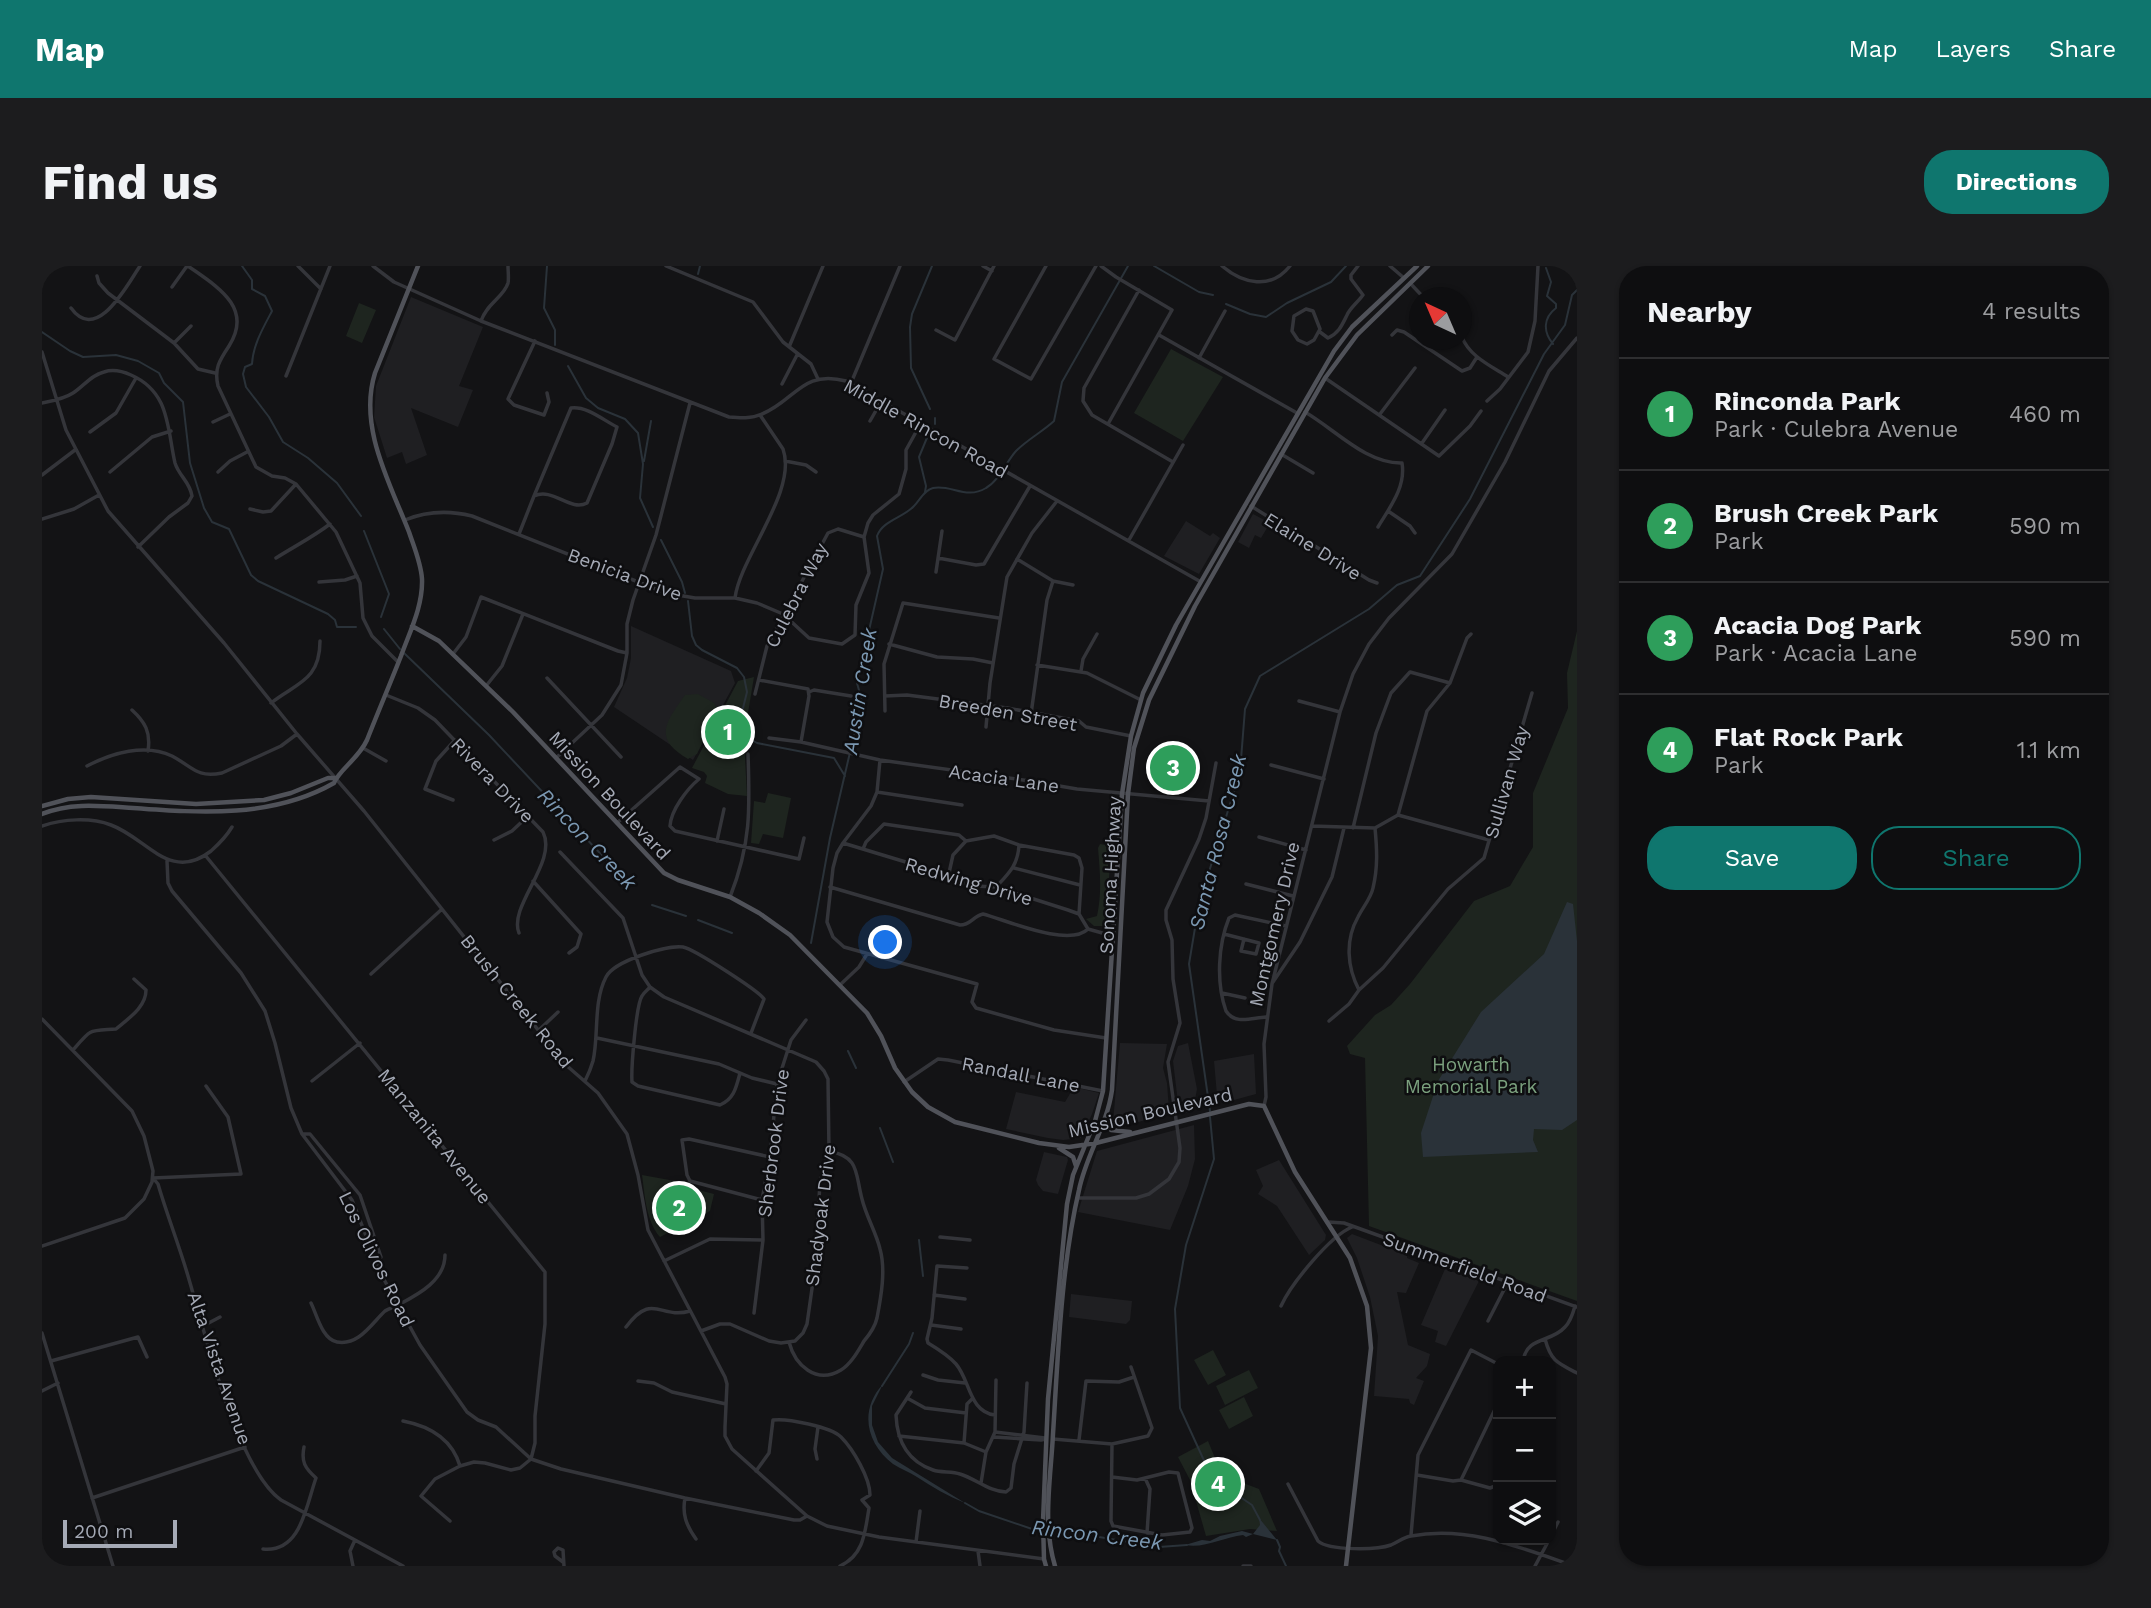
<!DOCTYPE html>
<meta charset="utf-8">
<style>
body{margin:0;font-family:"Work Sans",sans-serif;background:#1c1c1e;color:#f1f3f6}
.controls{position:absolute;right:21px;bottom:21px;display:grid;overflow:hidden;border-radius:14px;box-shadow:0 2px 5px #0004}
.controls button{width:63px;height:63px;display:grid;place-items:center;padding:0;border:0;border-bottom:2px solid #2e2e30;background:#0e0e10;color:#f1f3f6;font:35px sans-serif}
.compass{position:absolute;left:1367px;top:21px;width:63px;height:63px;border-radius:50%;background:#0e0e10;box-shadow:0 2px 5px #0004;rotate:316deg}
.scale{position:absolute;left:21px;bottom:18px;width:114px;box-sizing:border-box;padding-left:7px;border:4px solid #a5aab6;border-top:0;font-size:19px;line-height:24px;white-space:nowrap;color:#a5aab6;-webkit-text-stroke:5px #0e0e10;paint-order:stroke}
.you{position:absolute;left:844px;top:677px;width:24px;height:24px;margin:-18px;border:5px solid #fff;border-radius:50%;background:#1a73e8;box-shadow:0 0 0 10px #1a73e833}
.badge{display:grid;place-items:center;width:46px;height:46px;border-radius:50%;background:#0f766e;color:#fff;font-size:23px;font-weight:700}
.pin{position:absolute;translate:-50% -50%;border:4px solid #fff;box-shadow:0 2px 7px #0006}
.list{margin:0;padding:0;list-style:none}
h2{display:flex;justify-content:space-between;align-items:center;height:91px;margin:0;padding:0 28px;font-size:30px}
h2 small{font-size:23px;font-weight:400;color:#9b9c9f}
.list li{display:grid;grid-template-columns:46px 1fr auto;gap:21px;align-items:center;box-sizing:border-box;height:112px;padding:0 28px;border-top:2px solid #2e2e30}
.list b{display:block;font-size:26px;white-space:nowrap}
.list p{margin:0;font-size:23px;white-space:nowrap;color:#9b9c9f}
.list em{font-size:23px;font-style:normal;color:#9b9c9f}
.actions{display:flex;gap:14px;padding:21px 28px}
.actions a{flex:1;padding:16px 0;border:2px solid #0f766e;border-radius:28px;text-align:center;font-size:24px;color:#0f766e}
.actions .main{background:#0f766e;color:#fff}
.icon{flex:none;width:38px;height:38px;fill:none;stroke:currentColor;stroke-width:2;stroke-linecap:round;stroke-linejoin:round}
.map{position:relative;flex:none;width:1535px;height:1300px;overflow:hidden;border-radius:28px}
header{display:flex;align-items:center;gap:42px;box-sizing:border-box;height:98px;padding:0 35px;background:#0f766e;color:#fff}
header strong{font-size:33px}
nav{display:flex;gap:38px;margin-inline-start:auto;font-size:24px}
.intro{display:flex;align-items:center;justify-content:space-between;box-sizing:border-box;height:168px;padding:0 42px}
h1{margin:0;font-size:49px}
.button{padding:18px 32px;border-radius:28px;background:#0f766e;color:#fff;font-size:24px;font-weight:700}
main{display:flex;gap:42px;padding:0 42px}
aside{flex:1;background:#0e0e10;border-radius:28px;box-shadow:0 2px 5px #0004}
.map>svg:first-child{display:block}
.built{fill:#1f1f22}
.green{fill:#1e251f}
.water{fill:#2a3239}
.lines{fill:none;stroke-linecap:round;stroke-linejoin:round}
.stream{stroke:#2a3239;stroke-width:2}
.minor{stroke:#34353a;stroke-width:3.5}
.major{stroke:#505259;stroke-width:4.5}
.labels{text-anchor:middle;stroke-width:5;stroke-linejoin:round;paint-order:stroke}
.street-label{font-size:19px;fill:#a5aab6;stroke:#0e0e10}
.park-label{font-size:19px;fill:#7ba17e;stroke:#0e0e10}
.water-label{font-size:21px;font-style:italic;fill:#7b98b2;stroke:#0e0e10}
</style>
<header>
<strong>Map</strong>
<nav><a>Map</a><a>Layers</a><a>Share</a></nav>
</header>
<div class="intro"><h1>Find us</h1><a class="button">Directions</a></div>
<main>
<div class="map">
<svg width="1535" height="1300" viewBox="0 0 1535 1300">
<rect width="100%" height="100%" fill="#131315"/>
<path class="built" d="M369 31 441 61 417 120 431 124 416 161 369 142 385 189 364 198 360 186 345 192 332 151 334 120Z
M1211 248 1228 257 1219 272 1213 269 1207 282 1196 276Z
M1144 255 1168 270 1171 267 1178 272 1157 308 1122 290Z
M589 360 689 405 693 417 651 494 572 441 585 412 589 392Z
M1078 777 1125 778 1121 802 1125 817 1127 844 1124 848 1093 857 1071 856Z
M1146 777 1155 823 1151 845 1141 848 1137 845 1131 795 1136 780Z
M1212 788 1214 828 1181 837 1175 829 1172 795Z
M1032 821 1057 827 1050 848 1039 872 1021 874 1006 872 964 863 974 826 1023 836Z
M1152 859 1153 893 1146 920 1128 964 1036 946 1055 885Z
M1002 886 1025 891 1026 894 1016 928 1001 925 996 919 994 914Z
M1237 894 1284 969 1283 974 1267 989 1235 940 1216 928 1221 920 1214 904Z
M1310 968 1365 989V992L1377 997 1364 1027 1355 1026 1366 1079 1388 1088 1385 1100 1374 1112 1382 1115 1372 1139 1368 1137 1367 1133 1332 1130 1336 1070 1328 1031 1315 992 1305 972Z
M1403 1003 1437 1015 1404 1080 1393 1076 1396 1065 1379 1059Z
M1029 1028 1090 1035 1088 1054 1084 1058 1027 1051Z"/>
<path class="green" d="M317 37 334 44 320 77 304 70Z
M1129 83 1181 111 1141 175 1092 147Z
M1535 365V1035L1327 960 1323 792 1308 788 1305 780 1333 749 1349 739 1368 718 1432 635 1468 620 1491 581V527L1526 442 1525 407Z
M712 411 702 471 705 530 686 528 663 517 665 510 662 506 650 502 696 415Z
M656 428 672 437 676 444 655 488 646 493C611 473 623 457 643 429Z
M726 527 749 532 741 572 721 568 717 578 709 577 712 535 723 537Z
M1058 578 1069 580C1067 608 1067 630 1062 660H1052L1044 653 1055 650C1060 627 1058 606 1056 582Z
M600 909 644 917 649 922 672 928 668 945 618 971C604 955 603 930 600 909Z
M1171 1084 1184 1109 1166 1119 1152 1094Z
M1207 1104 1216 1122 1183 1139 1174 1120Z
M1202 1131 1211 1150 1187 1163 1177 1144Z
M1166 1175 1180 1209 1217 1223 1235 1265 1208 1263 1164 1270 1148 1214 1136 1191Z"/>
<path class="water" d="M1525 636 1531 638 1535 675V854L1520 864 1492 863 1491 874 1496 886 1381 891 1379 867 1396 815 1439 746 1502 688Z
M841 1118 830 1140V1159L836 1176 850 1192 923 1237C906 1230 890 1221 875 1211 867 1206 859 1203 851 1198 824 1177 817 1144 841 1118Z
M1217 1252 1235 1274 1211 1268 1204 1271 1201 1269C1182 1271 1162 1283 1143 1279L1160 1274 1168 1275 1178 1270 1200 1265 1211 1268 1218 1259Z"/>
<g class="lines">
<path class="stream" d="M200 0 210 14V23L223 30 230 45C221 62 211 79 210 98L203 101 201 108 204 121 227 151 241 176 266 192 295 217 319 250
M505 0 502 42 513 64V79
M1112 0 1157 26 1171 29
M1504 2 1509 16 1505 30 1514 38V42C1501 52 1501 66 1511 78
M656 8 658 0
M1184 38 1208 48 1224 51 1245 37 1289 16 1304 0
M0 66 28 85 41 91 74 89 96 95 117 107 122 117 141 136 148 197 162 242 170 256 187 263 209 309 216 315 286 348 293 354 295 361H314
M526 100 544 132 556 142 583 153 596 167 601 198 598 232 611 261
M888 143 869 102 868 61 870 48 890 0
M893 152V158
M602 195 609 155
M883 226 884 220 877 191 887 167
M322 265 347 328 339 351
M619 274 640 316 643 327
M646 335 650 370 654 379 660 384 695 402 702 411 705 426 697 458 708 473 715 477 792 492 803 510
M342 363 358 383
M362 387 447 469 585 616
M610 639 644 650
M656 654 690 667
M769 677 788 572 820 435 815 417 841 303 835 270C841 254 861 252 872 240 878 234 882 224 891 222 909 218 924 234 944 222 957 215 964 196 974 185 986 173 1000 166 1012 155L1020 116 1086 0
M806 785 814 802
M1168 845 1147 698 1157 638 1198 506 1203 443 1218 410 1327 343 1355 319 1378 310 1428 233 1502 88 1523 59 1530 29 1535 24
M1168 851 1172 893 1144 979 1133 1043 1138 1142 1170 1212 1210 1239 1218 1254
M838 862 851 896
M877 974 881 1010
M840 1120 867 1078 871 1067
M923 1237 937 1245 993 1264
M1057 1271 1117 1281 1145 1279
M1235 1274 1238 1281 1237 1285 1244 1300"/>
<path class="minor" d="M146 0C174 20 212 41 187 80 177 95 172 103 176 120L214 201 230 210 243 212 254 218 294 266 318 317 321 352 330 370 356 396
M256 0 279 23
M331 0 352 16 439 55 687 151C698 152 709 153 720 148 753 135 760 103 804 115L1159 316
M624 0 711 36 741 76 769 98 776 113
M941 0 950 5
M1004 0 952 93 989 113 1054 0
M1059 0 1074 11 1130 44 1066 158
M1180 0C1201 18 1229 24 1248 0
M1348 0 1362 12
M0 8 5 0
M55 10 57 17 66 27 132 77 156 103 173 107
M1368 17 1382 32
M130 21 145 0
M1097 24 1042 122 1041 135 1050 149 1131 196
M29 42C55 78 85 19 98 0
M1264 43 1271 45 1278 63 1272 74 1265 78 1256 74 1250 65 1252 50Z
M439 55C445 37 462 31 466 17 467 13 466 5 466 0
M894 64 913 74 952 0
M1278 66 1286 72C1297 67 1300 59 1305 49 1308 42 1316 36 1321 29L1309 13V9L1316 0
M1117 69 1255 147
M1350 69 1355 64 1362 66 1420 105 1428 102 1435 91
M1420 71C1427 90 1449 100 1466 111
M493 75 466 133 472 139 502 149 507 136 505 127
M132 77 149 60
M747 81 781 0
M0 86 24 164 66 245 182 377 255 468 322 545 524 799 556 827 585 868 596 909 606 964 683 1111 685 1118 683 1161V1170L690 1183 765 1250 785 1260 837 1271 1002 1293
M1157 92 1183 45
M244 110 288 0
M1283 112 1397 190 1428 160 1439 145
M809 117 858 0
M740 118 755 89
M1445 135 1458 123 1486 86 1493 55 1496 0
M0 137C10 135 22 133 31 127 42 120 49 109 62 106 71 103 80 105 89 109 128 126 125 162 133 197 137 210 148 216 150 230L146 237 127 251 96 281
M1263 146C1294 164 1324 198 1360 197 1364 221 1348 241 1336 261
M1338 148 1373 102
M828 155 840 134
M171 156 188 148
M48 166 74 147 94 112
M1380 177 1403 144
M1239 188 1271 207
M743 195 764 199 774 206
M68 206 110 171 129 165
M176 206 188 195 205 186
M0 209 33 184
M1209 240 1327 314 1335 317
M208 243 221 246 229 245 254 218
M1346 245 1368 260 1373 267
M0 253 32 243 57 229
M363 254C385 245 406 244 430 250L624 327 653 332H693L715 337 741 348 767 372 800 378 813 369 814 339 827 307 822 271 826 257 831 249 857 228 864 203V184L879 157
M477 268 492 230C511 221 528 246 545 237L570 178 575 161C561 154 545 140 529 142L492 230
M1087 274 1141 179
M234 292C253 280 271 271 288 258
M896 292 934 299 942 298 988 220
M975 293 1011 315 1031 319
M894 306 900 265
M277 316 303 314 315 310
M693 332C698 291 756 225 741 183L718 149
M847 378 895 391 931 393 951 397
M411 388 424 371 439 331 576 385 585 387
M995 399 1045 407 1099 434
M1039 405 1041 393 1055 368
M505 412 579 491
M717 414 766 423 767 430 759 476
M444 420 460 400 481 348
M767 426 772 424 809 430
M713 428 725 380 786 267 796 263 822 271
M344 429 376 442 393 454 501 566C516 596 466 640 477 667
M843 430 865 429 965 442 1037 455 1044 461 1089 470
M1257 435 1298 446
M229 437C254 417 278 415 278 375
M90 444C103 456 109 466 106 485
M843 445 842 398 861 337 957 352
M989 448 1005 334 1011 315
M944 461 948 417 965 311 990 267 1015 235
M727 472 759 476 838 494 988 515 1035 523 1167 535
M321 482 344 495
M514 492 560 449 579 419 585 387V358L591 334 614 269 648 137
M838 494 835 526 829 540 801 577 795 587 791 602 785 656 791 671 802 681 935 718 930 736 934 742 1012 764 1064 772
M1229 499 1282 513
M45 500C70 487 103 477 130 490 151 501 154 512 180 507L239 480 255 468
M835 526 920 539
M411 534 383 523 394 495 413 474
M1356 549 1385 445 1408 417 1425 372 1429 368
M575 557 638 501 657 513C645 523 629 544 628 560L633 565 757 593 762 572
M0 560C21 553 48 551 69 559 105 572 128 617 169 585 178 577 184 571 190 561
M1270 560 1333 562 1356 549 1447 574
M1311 562 1334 467 1349 427 1368 406 1408 417
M1217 571 1264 584
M452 574 470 565 486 550
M675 575 682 543
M801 577 900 607H907L919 616 932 620 954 621 1026 644 1037 648 1046 663
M821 583 824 576 842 558 917 569 924 575 952 570 977 579 1032 589 1037 592 1040 602 1037 648
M518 586 581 652 600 709 608 721 622 731 774 796 782 805 786 813 787 885 778 916 776 951 778 966 765 1058 761 1067 753 1075 739 1077 727 1075 688 1058H678L659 1065
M163 589 503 1006V1058L493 1150V1177L489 1193 478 1202 469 1204 443 1197 432 1196 418 1200 393 1213 379 1230 408 1255
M125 595 126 617 130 625 199 707 223 745 233 777 249 842 260 868 310 934 339 1008 378 1079 425 1146 436 1154 454 1161 489 1193 519 1203 643 1232 752 1254H758L765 1250
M972 602 1038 619
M907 607 911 589 924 575
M491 615 539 668 535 681 527 687
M1204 618 1251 630
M788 621 918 659C929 659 931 650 941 648 964 654 1027 682 1046 663L1071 670
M954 621C967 607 976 599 977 579
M688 631C709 578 708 543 706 488
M1182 668 1217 677 1214 688 1199 685 1202 673
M329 708 400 643
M1231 716 1258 676 1290 611 1302 562
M799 718 817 701 825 688
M608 721C606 724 602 726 600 730 594 739 589 803 590 816L596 820 678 839C692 833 694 822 698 807
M1317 724C1305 701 1303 674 1316 651 1321 641 1329 632 1331 622 1336 601 1335 583 1333 562
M1180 727 1203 732
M1224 751C1209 752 1193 759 1184 745 1174 717 1176 679 1187 652L1193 649 1244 660
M0 753 90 845 102 870 111 905 110 916 102 933 83 952 0 980
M1287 755 1307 738 1317 724 1341 702 1406 623 1442 592 1490 427
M497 764 516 746
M555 772 677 798 710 812 735 818
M31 784C50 762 46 765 74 763 87 752 104 741 104 724L92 713
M270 815 318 777
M543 815C546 809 549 802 551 795 557 769 551 736 564 711 572 695 624 679 641 681 652 683 717 725 722 733L709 767
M862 816 896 793 906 794 1061 825
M1222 840 1224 831 1222 778 1230 718 1298 446 1311 408 1327 378 1347 352 1410 288 1463 196 1507 105 1535 72
M261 868H268L318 929 339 991 335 997
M111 912 116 918C125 949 137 979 146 1010 162 1063 195 1203 239 1234L361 1300
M111 912 199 908 186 851 164 820
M1035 932H1094L1107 928 1127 913 1137 896 1138 882 1126 796 1138 757 1131 713 1130 674 1124 654V644L1157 573 1164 552 1174 497
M720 934 648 915 645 909 640 874 647 873 728 891
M1286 956 1302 957 1535 1041
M898 971 928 974
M622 995 668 973 720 974
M925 1002 895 1000 890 1052 885 1073 886 1077C896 1083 906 1089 914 1098 928 1114 927 1146 953 1149
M892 1029 923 1033
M269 1037C275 1049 280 1073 295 1076 317 1080 330 1057 343 1045 347 1042 353 1041 358 1038 377 1028 403 1014 403 989
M1239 1040C1249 1018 1288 970 1310 961
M712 1047 721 974 720 934 728 891 735 818 749 774 764 754
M1446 1055 1466 1016
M889 1059 919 1063
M161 1060 178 1051
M584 1061C611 1025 618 1054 648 1045
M0 1067 71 1300
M1503 1073C1509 1095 1515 1097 1535 1107
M747 1076C753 1099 774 1119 799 1104 809 1098 816 1085 822 1075 828 1068 833 1061 835 1052 839 1031 844 1004 838 983 834 966 824 950 820 933 813 907 818 891 787 885
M9 1095 96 1071 105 1091
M1481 1095C1485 1070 1509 1077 1523 1061 1529 1055 1531 1047 1533 1040
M881 1109 896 1114 923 1117
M596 1115 612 1117 630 1126 684 1138
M0 1125 16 1117
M869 1126 854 1149C855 1174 865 1195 891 1204 899 1207 910 1205 918 1208 934 1213 948 1226 964 1226L969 1222 972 1198 982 1166 985 1117
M865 1132 883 1142 924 1147
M361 1155C387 1160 410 1173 418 1200
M953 1166 1003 1172
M857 1170 922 1177 944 1186
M952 1171 999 1174 1004 1173
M1011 1173 1070 1178 1106 1170 1110 1162 1089 1101
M1037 1174 1044 1115 1077 1116 1092 1111
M922 1177 925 1138 930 1133
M1070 1178 1069 1255 1071 1260 1120 1269 1148 1266 1150 1262 1136 1207 1127 1206 1095 1214 1070 1211
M775 1193 773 1183 776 1161
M714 1205 727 1187 731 1154C745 1152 789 1161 799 1171 811 1183 828 1212 828 1229L820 1234 827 1242C823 1266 822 1289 798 1300
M1375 1209 1411 1215 1419 1214 1448 1222 1456 1219
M1103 1212 1108 1223 1105 1267
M1419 1214 1456 1137
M939 1217 944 1186 953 1166 954 1114
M1246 1218 1276 1275C1287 1285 1335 1284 1349 1279 1356 1276 1362 1271 1369 1270 1425 1259 1480 1282 1532 1300
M50 1232 203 1181
M643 1232C640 1248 644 1259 654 1273
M1369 1269 1376 1189 1429 1084 1456 1098
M1509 1270 1516 1256
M874 1276 878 1245
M221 1283C259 1287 264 1240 274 1212 263 1202 259 1196 262 1181
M936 1285 938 1300
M521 1296 513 1290 512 1286 516 1282 521 1284 522 1300
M311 1300 308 1285 313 1274
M1201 1300H1209
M1493 1300 1507 1274"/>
<path class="major" d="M370 360 397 375 471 446 622 607 636 614 688 631 717 647 748 669 825 747 839 770 853 802 870 826 886 841 913 856 997 877 1027 881 1054 877 1207 838 1222 840 1253 906 1308 992 1325 1040 1329 1082 1304 1300
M0 540 26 533 49 531 154 538 222 534 249 527 286 512H293
M0 548C29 536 60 540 91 542 159 547 231 552 292 517 297 504 317 492 325 474 336 446 348 418 359 390 368 365 381 340 380 313 379 297 372 281 367 266 348 217 316 161 333 107L376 0
M1065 855 1066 861 1069 864 1088 866
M1017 882 1031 891 1034 900
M1004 1300 1002 1293 1001 1255 1006 1133 1025 938 1031 909 1053 855 1061 825 1080 528 1089 470 1101 427 1134 359 1292 85 1310 61 1375 0
M1013 1300C1000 1257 1009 1211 1011 1168 1016 1089 1019 1001 1037 924 1044 889 1065 860 1070 824L1086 528 1092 482 1107 434 1153 340 1283 112 1315 69 1386 0"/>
</g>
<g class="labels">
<g class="street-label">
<text transform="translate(884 162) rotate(29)" y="7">Middle Rincon Road</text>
<text transform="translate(1271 280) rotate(32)" y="7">Elaine Drive</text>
<text transform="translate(583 308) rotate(20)" y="7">Benicia Drive</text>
<text transform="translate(754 329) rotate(-63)" y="7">Culebra Way</text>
<text transform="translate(966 446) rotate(10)" y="7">Breeden Street</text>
<text transform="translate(962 512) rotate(8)" y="7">Acacia Lane</text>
<text transform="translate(451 514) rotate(46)" y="7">Rivera Drive</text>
<text transform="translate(1464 516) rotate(-74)" y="7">Sullivan Way</text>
<text transform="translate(568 529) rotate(47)" y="7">Mission Boulevard</text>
<text transform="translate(1068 609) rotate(-87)" y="7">Sonoma Highway</text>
<text transform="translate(927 615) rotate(16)" y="7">Redwing Drive</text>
<text transform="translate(1232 658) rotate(-77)" y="7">Montgomery Drive</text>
<text transform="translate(475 735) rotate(51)" y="7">Brush Creek Road</text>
<text transform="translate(979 808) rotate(11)" y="7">Randall Lane</text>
<text transform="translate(1108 846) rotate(-13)" y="7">Mission Boulevard</text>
<text transform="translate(393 870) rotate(51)" y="7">Manzanita Avenue</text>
<text transform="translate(731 877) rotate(-83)" y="7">Sherbrook Drive</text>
<text transform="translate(778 949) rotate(-83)" y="7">Shadyoak Drive</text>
<text transform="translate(335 993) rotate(64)" y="7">Los Olivos Road</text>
<text transform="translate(1423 1001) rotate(20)" y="7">Summerfield Road</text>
<text transform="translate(178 1102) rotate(71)" y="7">Alta Vista Avenue</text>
</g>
<g class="park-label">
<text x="1429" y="805">Howarth<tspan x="1429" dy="22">Memorial Park</tspan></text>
</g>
<g class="water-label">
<text transform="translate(818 425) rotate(-81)" y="7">Austin Creek</text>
<text transform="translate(545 573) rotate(46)" y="7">Rincon Creek</text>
<text transform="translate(1176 576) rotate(-76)" y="7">Santa Rosa Creek</text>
<text transform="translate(1055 1269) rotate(7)" y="7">Rincon Creek</text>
</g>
</g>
</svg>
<div class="controls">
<button>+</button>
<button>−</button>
<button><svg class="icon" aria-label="layers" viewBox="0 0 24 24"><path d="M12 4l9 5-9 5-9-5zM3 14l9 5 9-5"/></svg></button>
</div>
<svg class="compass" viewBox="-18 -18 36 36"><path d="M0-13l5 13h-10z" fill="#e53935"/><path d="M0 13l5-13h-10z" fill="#9b9c9f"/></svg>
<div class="scale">200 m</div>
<div class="you"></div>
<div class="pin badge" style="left:686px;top:466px;background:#2e9e5b">1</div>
<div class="pin badge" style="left:637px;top:942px;background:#2e9e5b">2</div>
<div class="pin badge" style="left:1131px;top:502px;background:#2e9e5b">3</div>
<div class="pin badge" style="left:1176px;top:1218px;background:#2e9e5b">4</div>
</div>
<aside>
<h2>Nearby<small>4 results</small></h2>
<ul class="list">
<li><span class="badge" style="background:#2e9e5b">1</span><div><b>Rinconda Park</b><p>Park · Culebra Avenue</p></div><em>460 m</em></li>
<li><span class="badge" style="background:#2e9e5b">2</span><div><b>Brush Creek Park</b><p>Park</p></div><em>590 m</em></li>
<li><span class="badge" style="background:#2e9e5b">3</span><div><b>Acacia Dog Park</b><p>Park · Acacia Lane</p></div><em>590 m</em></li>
<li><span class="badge" style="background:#2e9e5b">4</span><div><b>Flat Rock Park</b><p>Park</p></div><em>1.1 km</em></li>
</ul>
<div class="actions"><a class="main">Save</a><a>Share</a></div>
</aside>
</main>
